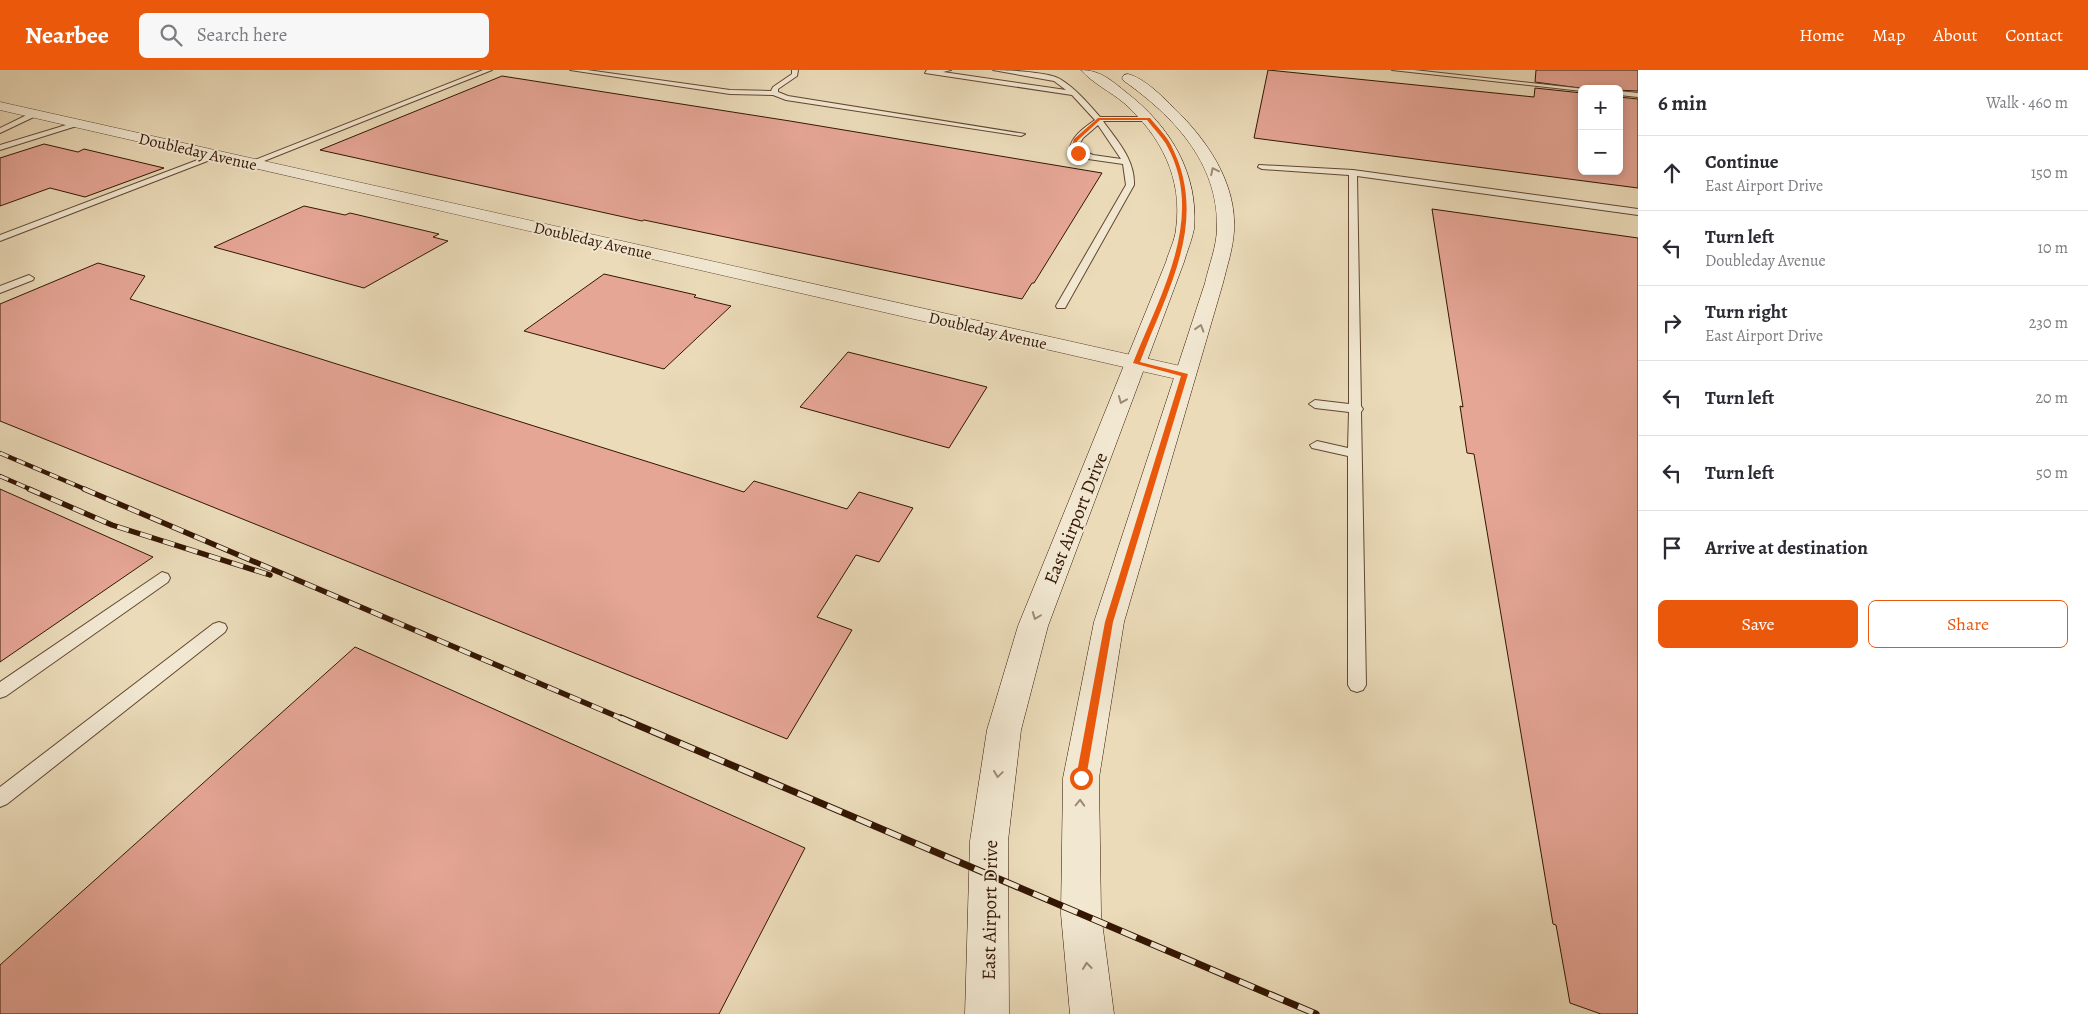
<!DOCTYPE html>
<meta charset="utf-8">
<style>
body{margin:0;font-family:Alegreya,serif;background:#f7f7f7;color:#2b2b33}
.controls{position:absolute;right:15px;top:15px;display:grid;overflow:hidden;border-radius:8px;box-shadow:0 2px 8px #0003}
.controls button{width:45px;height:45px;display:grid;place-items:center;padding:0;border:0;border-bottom:1px solid #e1e1e2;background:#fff;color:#2b2b33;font:25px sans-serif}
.stop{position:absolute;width:15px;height:15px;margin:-11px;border:4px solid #ea580c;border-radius:50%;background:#fff}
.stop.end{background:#ea580c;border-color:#fff;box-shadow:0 1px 5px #0008}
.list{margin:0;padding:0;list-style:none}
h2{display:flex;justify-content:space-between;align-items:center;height:65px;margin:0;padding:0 20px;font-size:21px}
h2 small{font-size:16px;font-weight:400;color:#7c7c81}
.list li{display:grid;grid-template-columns:32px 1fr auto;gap:15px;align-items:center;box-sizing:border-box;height:75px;padding:0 20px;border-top:1px solid #e1e1e2}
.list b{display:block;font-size:19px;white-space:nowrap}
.list p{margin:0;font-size:16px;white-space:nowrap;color:#7c7c81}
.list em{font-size:16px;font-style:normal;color:#7c7c81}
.actions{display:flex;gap:10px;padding:15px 20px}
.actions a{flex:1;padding:11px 0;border:1px solid #ea580c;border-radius:8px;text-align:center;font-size:18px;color:#ea580c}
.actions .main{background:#ea580c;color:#fff}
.icon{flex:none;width:28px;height:28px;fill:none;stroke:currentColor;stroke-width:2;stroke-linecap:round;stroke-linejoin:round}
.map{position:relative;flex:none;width:1638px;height:944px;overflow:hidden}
header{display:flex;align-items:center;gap:30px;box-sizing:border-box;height:70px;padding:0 25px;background:#ea580c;color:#fff}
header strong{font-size:24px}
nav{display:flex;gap:28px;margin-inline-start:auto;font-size:18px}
.search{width:350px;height:45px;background:#f7f7f7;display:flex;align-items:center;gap:12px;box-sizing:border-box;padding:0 18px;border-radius:8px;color:#7c7c81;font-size:19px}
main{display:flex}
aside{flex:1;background:#fff}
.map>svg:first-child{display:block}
.building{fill:#e6a696;stroke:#341602}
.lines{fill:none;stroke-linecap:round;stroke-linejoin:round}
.service-casing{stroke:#624730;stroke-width:2}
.minor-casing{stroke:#624730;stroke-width:1}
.secondary-casing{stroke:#341602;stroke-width:1}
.service{fill:#f2e8d2;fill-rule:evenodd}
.minor{fill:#f2e8d2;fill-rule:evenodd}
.secondary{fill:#f2e8d2;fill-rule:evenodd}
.rail-far2-casing{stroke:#341602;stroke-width:4.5}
.rail-far1-casing{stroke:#341602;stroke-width:5.5}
.rail-casing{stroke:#341602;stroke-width:7}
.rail-far2{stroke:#f2e8d2;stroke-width:3;stroke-dasharray:9;stroke-linecap:butt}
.rail-far1{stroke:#f2e8d2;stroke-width:4;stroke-dasharray:12;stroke-linecap:butt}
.rail{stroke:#f2e8d2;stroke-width:5;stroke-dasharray:16;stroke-linecap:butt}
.oneway{stroke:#9c8a74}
.route{fill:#ea580c}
.labels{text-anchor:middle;stroke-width:4;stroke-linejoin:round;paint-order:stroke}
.far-street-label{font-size:16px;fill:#341602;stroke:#f2e8d2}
.street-label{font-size:19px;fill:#341602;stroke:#f2e8d2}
</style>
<header>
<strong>Nearbee</strong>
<div class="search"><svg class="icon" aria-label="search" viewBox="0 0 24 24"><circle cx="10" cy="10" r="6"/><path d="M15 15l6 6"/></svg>Search here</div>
<nav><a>Home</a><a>Map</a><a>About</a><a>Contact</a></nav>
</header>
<main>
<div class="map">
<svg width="1638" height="944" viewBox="0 0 1638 944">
<rect width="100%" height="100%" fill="#ebdbb9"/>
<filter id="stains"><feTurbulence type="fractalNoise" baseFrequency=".004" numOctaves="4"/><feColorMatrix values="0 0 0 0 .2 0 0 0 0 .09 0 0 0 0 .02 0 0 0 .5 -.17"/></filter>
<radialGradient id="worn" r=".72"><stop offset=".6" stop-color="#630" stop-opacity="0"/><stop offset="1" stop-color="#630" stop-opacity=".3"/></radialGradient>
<path class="building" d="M1268 0 1534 27 1535 18 1582 23V101H1619V27L1638 29V118L1254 68Z
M1536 0H1638V21L1587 19 1535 12Z
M502 6 790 51 1102 103 1034 213H1032L1022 229 644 150 642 151 320 80Z
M44 74 78 82 84 79 164 98 85 127 50 118 0 136V88Z
M304 136 345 145 350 143 439 164 433 167 448 171 364 218 214 177Z
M1432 139 1638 168V944H1601L1570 933 1556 855 1553 854 1474 384 1467 383 1460 336 1463 337Z
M98 193 145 206 130 229 744 422 754 411 847 439 859 422 913 438 879 492 856 485 817 547 852 560 787 669 0 351V234Z
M604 204 696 225 694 227 731 236 664 299 524 261Z
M848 282 987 317 949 378 800 337Z
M0 419 153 487 0 592Z
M355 577 805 778 719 944H0V895Z"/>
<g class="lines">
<defs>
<path id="service" d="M483 0H492L254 95 247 93Z
M570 0H587L730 20 771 21 773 17 792 4V0H798L797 6 778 19V22L788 26 1025 64 1021 66 786 30 773 25 730 24Z
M927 0H951L943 2 1066 20 1054 11 993 0C1007 0 1049 2 1060 9 1075 18 1088 33 1100 47H1148L1152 49 1148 51H1103C1117 71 1135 89 1134 115L1065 238H1057L1056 236 1126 115 1123 94 1088 89 1070 81C1069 68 1085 57 1095 50L1072 25 925 3ZM1098 55 1121 89 1093 85 1077 78 1083 68Z
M1392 0H1414L1585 19H1582V21Z
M1619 21 1638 23V27L1619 25Z
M33 42 40 44 0 63V58Z
M76 52 83 54 0 80V75Z
M216 83 223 85 0 171V165Z
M1259 95 1353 100 1638 139V145L1357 106 1361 336 1363 339 1361 342 1366 615 1363 620 1357 622 1351 620 1348 615V386L1312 378 1310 375 1317 371 1348 378 1349 342 1315 338 1309 334 1315 330 1349 334V105L1262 99 1258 97Z
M29 205 34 208 33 210 0 223V216Z
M162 502 168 504 170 508 168 512 6 626 0 628V612Z
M219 552 225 554 227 558 225 562 7 734 0 737V717L213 554Z"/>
<path id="minor" d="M0 32 1185 297 1193 299 1196 304 1193 309 1185 311 0 40Z"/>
<path id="secondary" d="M1081 0C1101 0 1112 11 1127 23 1170 56 1199 104 1194 159 1192 170 1187 181 1184 192L1048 556 1021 660 1008 771 1009 944H965L970 771 987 660 1018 556 1166 192C1169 181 1175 170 1176 159 1183 108 1161 66 1124 33 1111 22 1092 13 1081 0Z
M1128 4C1144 8 1162 26 1174 38 1207 70 1237 113 1234 161 1233 179 1227 196 1223 213L1124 552 1099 708 1101 844 1114 944H1070L1061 844 1063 708 1094 552 1205 213C1209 195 1217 176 1217 157 1218 92 1173 46 1124 11L1122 8 1124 5Z"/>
</defs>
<use href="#service" class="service-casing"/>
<use href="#minor" class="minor-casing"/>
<use href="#secondary" class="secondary-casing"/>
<use href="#service" class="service"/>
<use href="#minor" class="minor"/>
<use href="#secondary" class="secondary"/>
<defs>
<path id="rail-far2" d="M0 383 87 420
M0 406 32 420"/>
<path id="rail-far1" d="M29 419 112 455 270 505
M84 419 623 649"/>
<path id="rail" d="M621 648 1316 944"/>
</defs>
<use href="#rail-far2" class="rail-far2-casing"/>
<use href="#rail-far1" class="rail-far1-casing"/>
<use href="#rail" class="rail-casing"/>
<use href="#rail-far2" class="rail-far2"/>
<use href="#rail-far1" class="rail-far1"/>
<use href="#rail" class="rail"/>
</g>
<defs><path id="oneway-chevron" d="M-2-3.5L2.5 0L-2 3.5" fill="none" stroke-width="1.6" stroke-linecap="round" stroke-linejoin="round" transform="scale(1.25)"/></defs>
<g class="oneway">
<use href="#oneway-chevron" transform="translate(1214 101) rotate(-116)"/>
<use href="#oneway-chevron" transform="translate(1200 258) rotate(-73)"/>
<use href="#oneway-chevron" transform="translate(1122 330) rotate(112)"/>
<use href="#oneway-chevron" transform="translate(1036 546) rotate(111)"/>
<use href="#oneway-chevron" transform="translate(998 704) rotate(98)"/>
<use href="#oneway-chevron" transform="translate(1080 733) rotate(-88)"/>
<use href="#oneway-chevron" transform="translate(1087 896) rotate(-96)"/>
</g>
<path class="route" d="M1098 48H1150C1157 57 1166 65 1171 75 1210 151 1167 220 1140 292L1188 304 1113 552 1086 708 1081 713 1076 708 1105 552 1181 306 1133 293C1160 225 1207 146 1166 74 1161 66 1153 58 1147 50H1100L1077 71 1075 79 1080 83 1076 84 1071 79 1074 69Z"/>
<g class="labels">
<g class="far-street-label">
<text transform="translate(198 81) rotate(13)" y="6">Doubleday Avenue</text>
<text transform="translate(593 170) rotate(13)" y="6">Doubleday Avenue</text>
<text transform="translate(988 260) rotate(13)" y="6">Doubleday Avenue</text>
</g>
<g class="street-label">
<text transform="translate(1075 448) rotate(-68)" y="7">East Airport Drive</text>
<text transform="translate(989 840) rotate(-89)" y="7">East Airport Drive</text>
</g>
</g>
<rect width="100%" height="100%" filter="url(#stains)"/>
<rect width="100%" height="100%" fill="url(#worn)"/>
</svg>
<div class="controls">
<button>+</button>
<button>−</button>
</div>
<div class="stop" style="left:1081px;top:708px"></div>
<div class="stop end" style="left:1078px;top:83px"></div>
</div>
<aside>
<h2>6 min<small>Walk · 460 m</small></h2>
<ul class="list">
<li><svg class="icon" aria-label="ahead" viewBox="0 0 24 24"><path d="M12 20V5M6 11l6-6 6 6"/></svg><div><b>Continue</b><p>East Airport Drive</p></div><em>150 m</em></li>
<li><svg class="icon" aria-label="left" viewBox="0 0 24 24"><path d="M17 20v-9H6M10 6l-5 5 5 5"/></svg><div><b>Turn left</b><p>Doubleday Avenue</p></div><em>10 m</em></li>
<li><svg class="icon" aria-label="right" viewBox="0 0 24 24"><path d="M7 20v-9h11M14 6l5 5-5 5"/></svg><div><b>Turn right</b><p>East Airport Drive</p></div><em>230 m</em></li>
<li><svg class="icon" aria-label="left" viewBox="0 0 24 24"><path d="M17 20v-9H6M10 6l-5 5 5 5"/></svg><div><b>Turn left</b></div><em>20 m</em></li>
<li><svg class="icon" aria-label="left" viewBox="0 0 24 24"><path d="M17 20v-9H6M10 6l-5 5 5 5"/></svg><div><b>Turn left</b></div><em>50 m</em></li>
<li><svg class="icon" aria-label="arrive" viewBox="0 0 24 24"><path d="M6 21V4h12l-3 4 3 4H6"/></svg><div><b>Arrive at destination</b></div></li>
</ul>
<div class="actions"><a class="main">Save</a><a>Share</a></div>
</aside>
</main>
